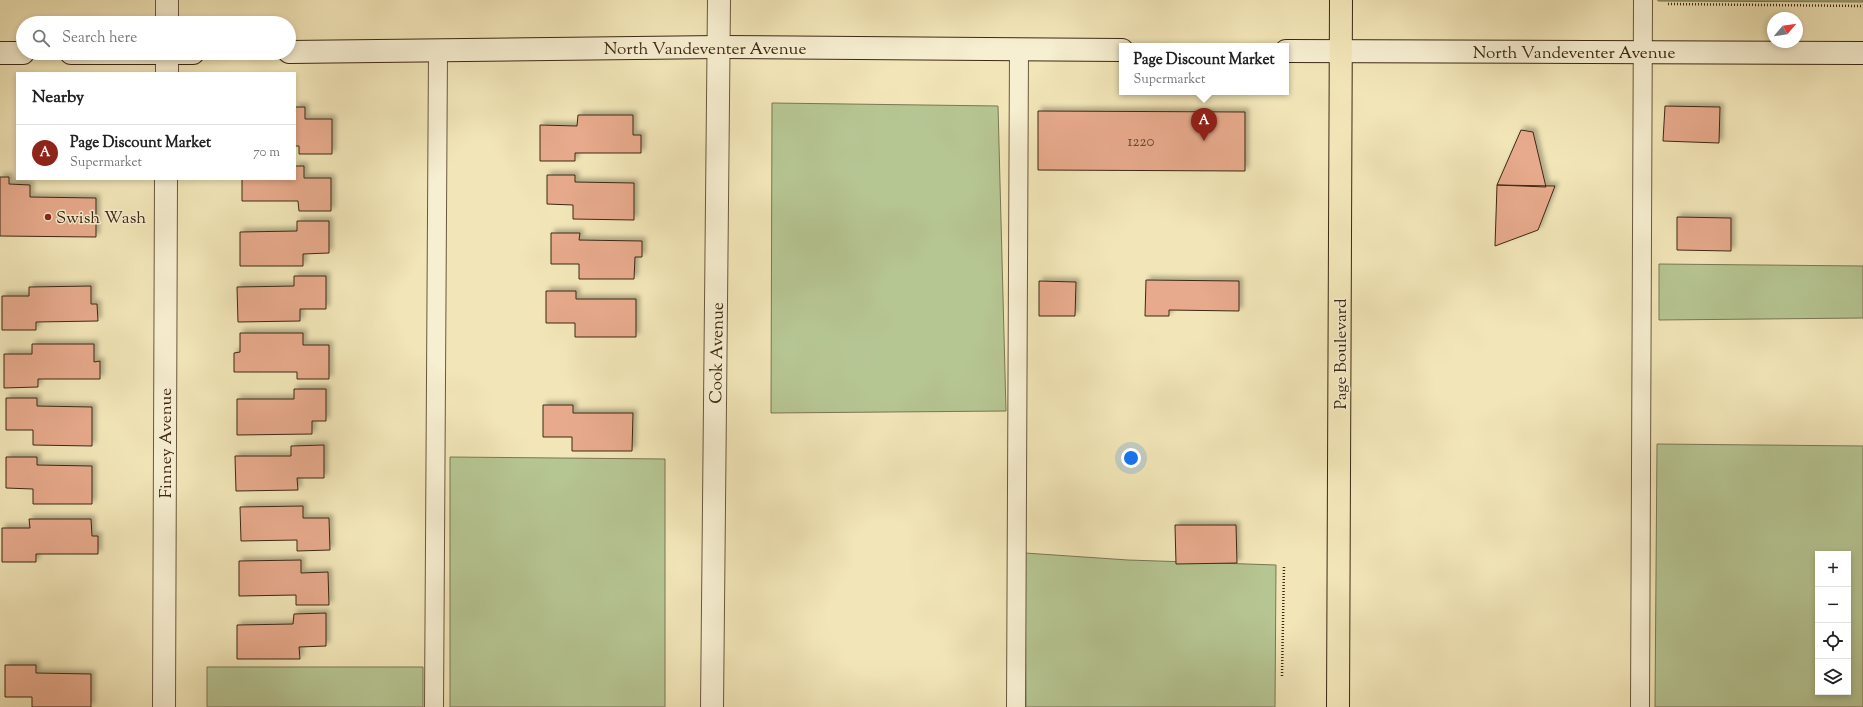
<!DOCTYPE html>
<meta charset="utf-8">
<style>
body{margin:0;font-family:"Sorts Mill Goudy",serif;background:#f6f6f6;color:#222}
.controls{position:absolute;right:12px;bottom:12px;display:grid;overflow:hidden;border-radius:0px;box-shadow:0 2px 6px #0003}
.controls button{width:36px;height:36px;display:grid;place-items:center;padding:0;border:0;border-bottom:1px solid #e0e0e0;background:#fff;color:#222;font:20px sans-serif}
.compass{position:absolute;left:1767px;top:12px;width:36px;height:36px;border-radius:50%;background:#fff;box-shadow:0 2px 6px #0003;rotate:61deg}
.you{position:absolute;left:1131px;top:458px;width:14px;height:14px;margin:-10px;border:3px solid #fff;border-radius:50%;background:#1a73e8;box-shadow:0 0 0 6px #1a73e833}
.badge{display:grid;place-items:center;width:26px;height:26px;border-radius:50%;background:#8f2418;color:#fff;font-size:13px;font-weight:700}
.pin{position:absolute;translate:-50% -33px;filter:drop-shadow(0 1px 2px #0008)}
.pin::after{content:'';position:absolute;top:21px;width:14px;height:12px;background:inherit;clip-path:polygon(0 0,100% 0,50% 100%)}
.popup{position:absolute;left:1119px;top:43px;width:170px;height:52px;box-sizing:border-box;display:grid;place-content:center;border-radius:0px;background:#fff;filter:drop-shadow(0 1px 3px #0005);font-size:13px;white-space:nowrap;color:#767676}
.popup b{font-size:15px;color:#222}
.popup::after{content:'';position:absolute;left:50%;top:100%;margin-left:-8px;border:8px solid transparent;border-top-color:#fff}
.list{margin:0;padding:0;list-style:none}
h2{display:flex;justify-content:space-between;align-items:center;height:52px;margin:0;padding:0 16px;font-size:17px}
h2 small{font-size:13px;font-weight:400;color:#767676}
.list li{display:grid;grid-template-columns:26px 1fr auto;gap:12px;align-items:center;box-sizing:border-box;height:56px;padding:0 16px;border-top:1px solid #e0e0e0}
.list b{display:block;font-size:15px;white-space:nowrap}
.list p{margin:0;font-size:13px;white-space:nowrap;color:#767676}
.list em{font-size:13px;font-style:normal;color:#767676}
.icon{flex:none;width:22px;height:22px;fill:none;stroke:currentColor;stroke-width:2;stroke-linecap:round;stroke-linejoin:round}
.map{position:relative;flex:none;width:1863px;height:707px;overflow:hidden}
.search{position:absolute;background:#fff;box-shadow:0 2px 6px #0003;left:16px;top:16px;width:280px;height:44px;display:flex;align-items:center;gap:10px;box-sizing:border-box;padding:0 14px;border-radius:22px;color:#767676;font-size:15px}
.panel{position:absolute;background:#fff;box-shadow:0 2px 6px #0003;left:16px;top:72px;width:280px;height:108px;border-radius:0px}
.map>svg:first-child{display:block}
.green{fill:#b6c693;stroke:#7a7754;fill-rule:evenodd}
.building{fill:#e7aa8c;stroke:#3d2814;filter:url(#shadow)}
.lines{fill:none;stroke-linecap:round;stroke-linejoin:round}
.service-casing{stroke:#6a583d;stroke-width:20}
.minor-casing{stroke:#6a583d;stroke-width:24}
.secondary-casing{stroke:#3d2814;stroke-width:24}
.primary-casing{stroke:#3d2814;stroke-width:24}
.path{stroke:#3d2814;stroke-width:2.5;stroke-dasharray:1 2;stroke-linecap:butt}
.service{stroke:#f7efd1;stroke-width:18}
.minor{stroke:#f7efd1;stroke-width:22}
.secondary{stroke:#f7efd1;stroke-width:22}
.primary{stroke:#f2e6b8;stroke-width:22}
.poi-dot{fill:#8f2418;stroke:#f7efd1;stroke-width:1.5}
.labels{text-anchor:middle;stroke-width:3;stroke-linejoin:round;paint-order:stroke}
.number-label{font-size:15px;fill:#684832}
.street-label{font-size:17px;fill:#3d2814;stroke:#f7efd1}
.poi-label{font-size:17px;fill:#3d2814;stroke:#f7efd1;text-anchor:start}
</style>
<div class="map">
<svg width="1863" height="707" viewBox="0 0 1863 707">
<defs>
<filter id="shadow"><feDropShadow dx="3.5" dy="-3.5" stdDeviation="2" flood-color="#0004"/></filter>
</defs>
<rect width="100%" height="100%" fill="#f2e6b8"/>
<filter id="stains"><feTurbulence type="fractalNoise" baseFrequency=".005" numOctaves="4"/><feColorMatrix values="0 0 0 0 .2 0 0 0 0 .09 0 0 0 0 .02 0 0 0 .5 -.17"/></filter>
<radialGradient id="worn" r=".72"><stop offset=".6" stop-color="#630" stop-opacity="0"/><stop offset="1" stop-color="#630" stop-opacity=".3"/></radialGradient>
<path class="green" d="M1863 0V2L1658 1V0Z
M772 103 998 106 1006 411 771 413Z
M1659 264 1863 266V318L1659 320Z
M1657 444 1863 446V707H1655ZM1818 554H1848V692H1818Z
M450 457 665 459V707H450Z
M1025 553 1128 560 1276 565 1275 707H1026Z
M207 667H423V707H207Z"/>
<path class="building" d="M1665 106 1720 107 1719 143 1663 141Z
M295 107H305V119H332V154H299V146H295Z
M1038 111 1245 112V171L1038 170Z
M578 115H633V135H641V153H575V161H540V125L577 126Z
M1521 130 1533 132 1546 187 1497 185Z
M295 166H304V178H331V211H299L298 201H242V179H295Z
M547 175H575V182L634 183V220L573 219V205L547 204Z
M0 177H9V184L30 185V197L96 198V237L0 236Z
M1497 185 1555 186 1538 230 1495 246Z
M1677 217 1731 218V251L1677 250Z
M297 221H329V253L303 254V266H240V232L297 231Z
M551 233H580L579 240 642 241V257H635L634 279H579V264H551Z
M294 276H326V309H300V321L238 322 237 287 294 286Z
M1146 280 1239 281V311L1169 310V316H1145Z
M1039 281 1076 282 1075 316H1039Z
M91 286V304H97L98 321 36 322V330H2V296H29V287Z
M546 291H576V299H636V337H575V323H546Z
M240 333H303V345H329V379H297V372H234V353L240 352Z
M32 344H94V362L100 361V379H38V387L4 388V354H32Z
M294 389H326V421H312V434L237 435V399H294Z
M6 398H37V406L92 407V446L33 445V430H6Z
M543 405H573V413H633L632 451H572V437H543Z
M324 445V478H297L298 490 236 491 235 456H291V446Z
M6 457H37V465L92 466V504H33V489L6 488Z
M303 506V518H329L330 550 297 551V540L241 541 240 507Z
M29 519H91L92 536H98V554H36V562H2V528H30Z
M1175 525H1236L1237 563 1176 564Z
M301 560V573L328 572 329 605H296V595L239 596V561Z
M326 613V646L299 647 300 659H237V625L293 624 294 614Z
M5 665H36V673L91 674V707H32V697H5Z"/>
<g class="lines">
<defs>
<path id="service" d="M434 707 438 51
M1016 707 1019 50
M1640 707 1643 0"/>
<path id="minor" d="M167 23V0
M167 73V53
M164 707 166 179
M712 707 719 0"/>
<path id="secondary" d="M1286 51 1863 53
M289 52 719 47 1122 50
M0 53H23
M71 53H193"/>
<path id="primary" d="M1338 707 1341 0"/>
</defs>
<use href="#service" class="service-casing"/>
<use href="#minor" class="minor-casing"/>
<use href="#secondary" class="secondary-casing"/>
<use href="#primary" class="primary-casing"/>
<path class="path" d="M1668 4 1863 6
M1282 676 1284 567"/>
<use href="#service" class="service"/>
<use href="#minor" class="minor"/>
<use href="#secondary" class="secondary"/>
<use href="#primary" class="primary"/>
</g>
<circle class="poi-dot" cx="48" cy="217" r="4"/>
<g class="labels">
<g class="number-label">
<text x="1141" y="146">1220</text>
</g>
<g class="street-label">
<text x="705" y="54">North Vandeventer Avenue</text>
<text x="1574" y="58">North Vandeventer Avenue</text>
<text transform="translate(716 353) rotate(-89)" y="6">Cook Avenue</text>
<text transform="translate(1340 354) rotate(-90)" y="6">Page Boulevard</text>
<text transform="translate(165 443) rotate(-90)" y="6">Finney Avenue</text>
</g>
<g class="poi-label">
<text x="56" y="223">Swish Wash</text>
</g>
</g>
<rect width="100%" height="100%" filter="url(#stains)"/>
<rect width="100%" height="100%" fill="url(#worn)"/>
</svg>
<div class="controls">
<button>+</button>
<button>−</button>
<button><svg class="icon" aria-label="locate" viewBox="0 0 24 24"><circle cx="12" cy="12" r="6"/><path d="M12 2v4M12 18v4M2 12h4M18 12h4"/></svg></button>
<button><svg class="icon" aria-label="layers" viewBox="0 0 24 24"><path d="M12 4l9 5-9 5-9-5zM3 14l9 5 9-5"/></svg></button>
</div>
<svg class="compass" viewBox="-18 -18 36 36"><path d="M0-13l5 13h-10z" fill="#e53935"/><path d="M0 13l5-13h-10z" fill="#767676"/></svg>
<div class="you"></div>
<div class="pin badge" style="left:1204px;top:141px">A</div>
<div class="popup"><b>Page Discount Market</b>Supermarket</div>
<div class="search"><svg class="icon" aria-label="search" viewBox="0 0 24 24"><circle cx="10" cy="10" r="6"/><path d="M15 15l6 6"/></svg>Search here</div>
<section class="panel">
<h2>Nearby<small></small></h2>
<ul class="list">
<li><span class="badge">A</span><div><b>Page Discount Market</b><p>Supermarket</p></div><em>70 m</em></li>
</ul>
</section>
</div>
